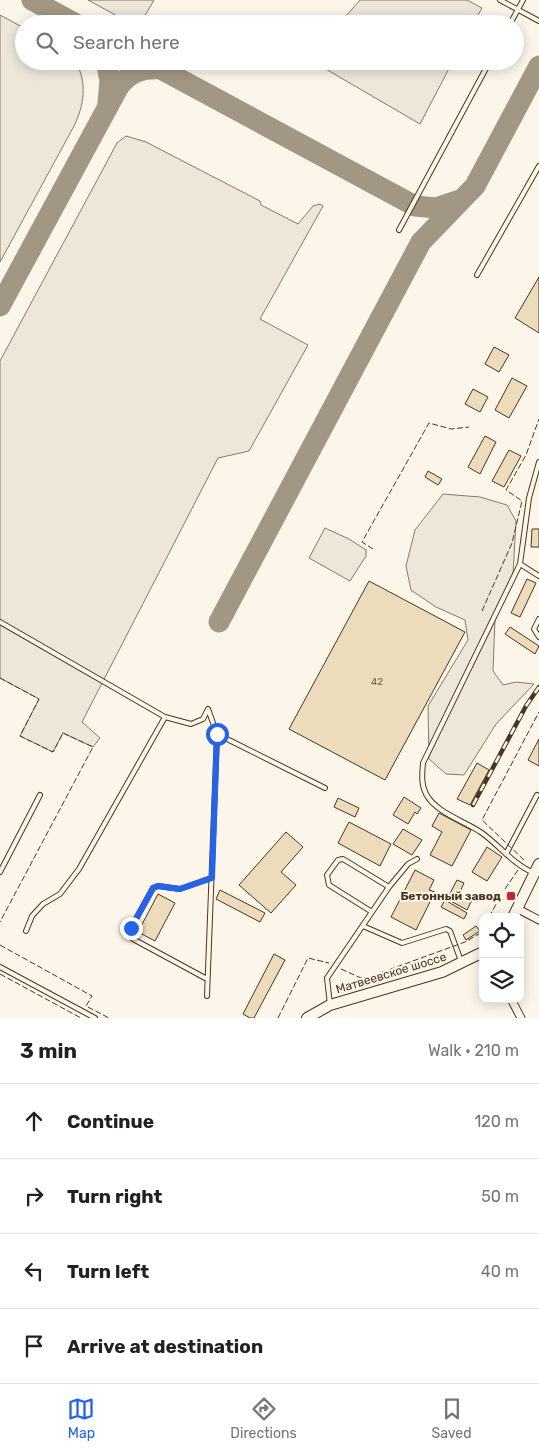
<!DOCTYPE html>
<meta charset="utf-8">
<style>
body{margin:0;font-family:Rubik,sans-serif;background:#f6f6f6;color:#202124}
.controls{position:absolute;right:15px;bottom:15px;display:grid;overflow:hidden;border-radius:10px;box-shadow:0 2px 12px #0003}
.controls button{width:45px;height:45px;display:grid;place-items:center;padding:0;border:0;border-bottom:1px solid #e0e0e0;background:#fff;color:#202124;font:25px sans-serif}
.stop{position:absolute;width:15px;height:15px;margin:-11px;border:4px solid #2563eb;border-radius:50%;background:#fff}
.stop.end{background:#2563eb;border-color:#fff;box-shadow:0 1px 5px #0008}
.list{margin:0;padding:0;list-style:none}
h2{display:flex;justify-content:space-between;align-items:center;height:65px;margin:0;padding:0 20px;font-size:21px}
h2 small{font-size:16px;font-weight:400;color:#757577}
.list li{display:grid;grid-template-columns:32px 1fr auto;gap:15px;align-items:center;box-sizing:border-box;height:75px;padding:0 20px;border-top:1px solid #e0e0e0}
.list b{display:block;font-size:19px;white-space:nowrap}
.list em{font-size:16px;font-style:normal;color:#757577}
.icon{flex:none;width:28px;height:28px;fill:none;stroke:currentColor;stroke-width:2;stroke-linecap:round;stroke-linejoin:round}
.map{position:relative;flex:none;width:539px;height:1018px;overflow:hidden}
.search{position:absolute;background:#fff;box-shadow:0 2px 12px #0003;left:15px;right:15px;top:15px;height:55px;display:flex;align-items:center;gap:12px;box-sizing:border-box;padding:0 18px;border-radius:28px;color:#757577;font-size:19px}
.sheet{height:365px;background:#fff}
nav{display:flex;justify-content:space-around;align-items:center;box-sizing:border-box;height:70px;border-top:1px solid #e0e0e0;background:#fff;font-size:14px;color:#757577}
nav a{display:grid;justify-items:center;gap:2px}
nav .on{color:#2563eb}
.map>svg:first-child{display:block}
.green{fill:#ede6d9;stroke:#887966}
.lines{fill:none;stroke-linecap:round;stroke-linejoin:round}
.taxiway{stroke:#a29684;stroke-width:21}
.building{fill:#ecdcbc;stroke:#4a3520}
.service-casing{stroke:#4a3520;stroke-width:6}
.minor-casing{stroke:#4a3520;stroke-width:9}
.secondary-casing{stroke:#4a3520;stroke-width:12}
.service{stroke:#fbf6e9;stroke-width:4}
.minor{stroke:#fbf6e9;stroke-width:7}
.secondary{stroke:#fbf6e9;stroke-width:10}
.rail-casing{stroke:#4a3520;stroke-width:4.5}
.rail{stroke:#fbf6e9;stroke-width:2.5;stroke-dasharray:8;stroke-linecap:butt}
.fence{stroke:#4a3520;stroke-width:1;stroke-dasharray:6 2.5;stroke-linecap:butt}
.route{stroke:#2563eb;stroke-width:6}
.poi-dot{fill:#c62828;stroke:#fbf6e9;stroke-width:2}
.labels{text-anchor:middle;stroke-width:4;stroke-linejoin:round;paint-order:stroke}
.number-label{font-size:10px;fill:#725f47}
.poi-label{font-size:12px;font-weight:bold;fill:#4a3520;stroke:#fbf6e9;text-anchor:end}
.street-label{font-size:12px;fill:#4a3520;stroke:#fbf6e9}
</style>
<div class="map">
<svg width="539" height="1018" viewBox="0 0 539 1018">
<rect width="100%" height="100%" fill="#fbf6e9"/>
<path class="green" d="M88 0H154L140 24H132Z
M360 0H467L482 8 473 24H325L347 15Z
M0 15 24 28V61H75C88 82 84 105 74 126L0 262Z
M312 61H453L420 124Z
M126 136 146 142 260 201 261 205 298 224 313 206 320 204 323 206 260 319 308 345 249 451 218 458 82 722 100 738 93 747 63 733 53 752 20 736 39 699 0 678V361L117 143Z
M443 494 480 497 507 505 516 521 513 575 495 619 493 671 503 685 516 682 534 684 496 724 464 775 446 774 429 759 428 706 468 640 465 620 436 607 411 590 406 566 415 530Z
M325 528 349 539 366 550V556L350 581 309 558Z"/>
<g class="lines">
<path class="taxiway" d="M32 0 76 24
M106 61 110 80 108 103
M146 61 415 206 436 208 460 200
M0 306 118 88C129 72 142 68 161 69
M219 622 421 242 475 186 539 66"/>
</g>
<path class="building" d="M539 277V333L515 318Z
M494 347 509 355 499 372 485 364Z
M512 378 527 386 509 418 495 410Z
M473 389 488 397 480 412 465 404Z
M485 436 496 442 480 474 468 467Z
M509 450 521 456 504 487 492 481Z
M428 471 442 479 438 485 425 477Z
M532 529H539V547H531Z
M527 579 536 583 520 617 511 613Z
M369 581 465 632 385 780 289 729Z
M510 627 539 646 535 654 505 634Z
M539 739V766L528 760Z
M477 763 489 770 470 805 457 799Z
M404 797 421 808 417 814 415 812 408 824 393 815Z
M338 798 359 808 355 817 334 807Z
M439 813 471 830 452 866 430 855 442 832 432 826Z
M349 822 391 844 380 866 338 843Z
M403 829 422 840 412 855 393 844Z
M286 832 303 847 281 872 296 885 271 913 239 885Z
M487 847 502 857 487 881 472 872Z
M415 870 434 880 429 890 435 892 416 930 391 917Z
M457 880 464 883 459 894 472 900 467 910 447 899Z
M220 890 265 913 260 922 216 899Z
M158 894 175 903 155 941 138 932Z
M445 900 467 913 464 919 441 907Z
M476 926 480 931 466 940 463 935Z
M274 954 285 960 254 1018H250L243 1014Z"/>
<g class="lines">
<defs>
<path id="service" d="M500 0 539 21
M510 24 523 0
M399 230 490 61
M477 275 539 166
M520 564 539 576
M539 619 534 629 539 637
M0 622 165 717 191 724 203 719 208 709
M217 734 325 788
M506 854 537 795
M0 872 40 795
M534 873C514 865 500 846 482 833 465 821 436 813 426 794 421 784 422 774 423 763L520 564 529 498 539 462
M372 912 329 885 327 875 338 860 343 859 389 887
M363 926 402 943 446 929 450 931 461 961
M26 931 32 916 43 904 60 894 79 869 165 717
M0 967 95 1018
M207 979 133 939 131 928 153 888 158 886 180 889 211 878
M207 996 217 734 208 709
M330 1005 327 978 389 887 408 864 417 859"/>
<path id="minor" d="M518 909 539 920
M511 999 521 1018"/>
<path id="secondary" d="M513 917 539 864
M307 1018 330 1005 442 972 483 952"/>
</defs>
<use href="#service" class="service-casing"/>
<use href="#minor" class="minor-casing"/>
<use href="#secondary" class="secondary-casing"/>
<use href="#service" class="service"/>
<use href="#minor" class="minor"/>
<use href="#secondary" class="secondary"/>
<defs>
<path id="rail" d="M473 805 526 706 539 687"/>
</defs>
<use href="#rail" class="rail-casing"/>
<use href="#rail" class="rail"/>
<path class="fence" d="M373 549 362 542 429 423 451 429 469 427
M482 611 512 543 522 501 506 490 526 455 539 419
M0 678 39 699 20 736 53 752 63 733 93 747 0 922
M524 860 482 820 539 712
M505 889 518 870
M489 917 500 897
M0 945 92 996 86 1006 109 1018
M341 969 361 978 369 977 465 942 479 934 483 928
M0 974 81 1018
M278 1018 308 958 329 963"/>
</g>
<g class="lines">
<path class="route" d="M131 928 153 888 158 886 180 889 212 878 217 734"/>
</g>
<rect class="poi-dot" x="506" y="891" width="10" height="10" rx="2.5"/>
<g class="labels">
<g class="number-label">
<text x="377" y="685">42</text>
</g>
<g class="poi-label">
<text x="501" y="900">Бетонный завод</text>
</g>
<g class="street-label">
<text transform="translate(391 973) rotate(-17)" y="4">Матвеевское шоссе</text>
</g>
</g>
</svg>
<div class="controls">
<button><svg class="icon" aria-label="locate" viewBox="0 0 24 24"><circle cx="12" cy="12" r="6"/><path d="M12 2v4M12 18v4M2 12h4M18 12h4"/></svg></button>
<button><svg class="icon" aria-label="layers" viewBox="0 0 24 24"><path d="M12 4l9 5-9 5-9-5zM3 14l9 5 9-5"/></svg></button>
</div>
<div class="stop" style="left:217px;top:734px"></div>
<div class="stop end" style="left:131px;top:928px"></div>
<div class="search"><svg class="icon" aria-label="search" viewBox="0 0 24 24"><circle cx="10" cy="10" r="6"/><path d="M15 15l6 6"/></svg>Search here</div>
</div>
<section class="sheet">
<h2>3 min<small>Walk · 210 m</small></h2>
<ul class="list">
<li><svg class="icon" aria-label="ahead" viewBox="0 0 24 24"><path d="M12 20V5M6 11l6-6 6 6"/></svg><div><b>Continue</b></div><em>120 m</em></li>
<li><svg class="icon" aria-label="right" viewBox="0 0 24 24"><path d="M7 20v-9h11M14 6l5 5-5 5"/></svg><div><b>Turn right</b></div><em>50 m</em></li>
<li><svg class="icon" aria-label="left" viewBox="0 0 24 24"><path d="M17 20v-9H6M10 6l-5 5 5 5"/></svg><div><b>Turn left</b></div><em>40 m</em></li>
<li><svg class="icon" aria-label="arrive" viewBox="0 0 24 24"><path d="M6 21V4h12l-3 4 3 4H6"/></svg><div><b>Arrive at destination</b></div></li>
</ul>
</section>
<nav>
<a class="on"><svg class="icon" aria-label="map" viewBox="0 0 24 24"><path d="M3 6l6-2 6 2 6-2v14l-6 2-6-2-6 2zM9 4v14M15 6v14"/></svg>Map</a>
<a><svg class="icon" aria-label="directions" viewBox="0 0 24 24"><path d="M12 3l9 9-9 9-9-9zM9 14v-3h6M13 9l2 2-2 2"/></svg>Directions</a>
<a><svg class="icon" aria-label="saved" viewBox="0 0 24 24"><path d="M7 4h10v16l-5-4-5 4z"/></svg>Saved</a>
</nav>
